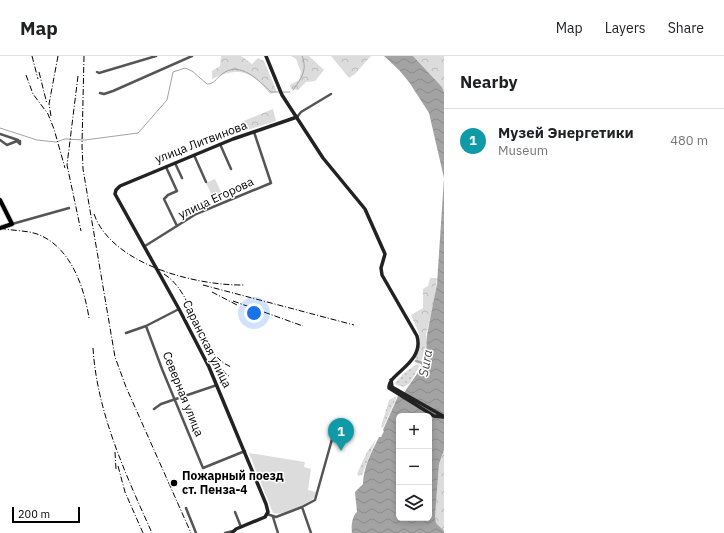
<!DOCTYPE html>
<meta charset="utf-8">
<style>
body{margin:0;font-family:"IBM Plex Sans",sans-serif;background:#f2f2f2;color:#202124}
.controls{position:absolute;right:12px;bottom:12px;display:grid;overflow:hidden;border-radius:6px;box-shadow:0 2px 6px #0003}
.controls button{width:36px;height:36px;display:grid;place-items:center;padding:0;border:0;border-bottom:1px solid #e0e0e0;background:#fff;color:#202124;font:20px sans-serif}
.scale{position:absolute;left:12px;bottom:10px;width:68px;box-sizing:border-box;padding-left:4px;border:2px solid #000;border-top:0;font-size:11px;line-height:14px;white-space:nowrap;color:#000;-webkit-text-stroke:3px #fff;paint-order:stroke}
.you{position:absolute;left:254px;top:257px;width:14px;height:14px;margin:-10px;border:3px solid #fff;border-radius:50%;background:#1a73e8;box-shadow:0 0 0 6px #1a73e833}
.badge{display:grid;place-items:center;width:26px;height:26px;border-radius:50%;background:#db2777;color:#fff;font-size:13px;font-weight:700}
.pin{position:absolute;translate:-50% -33px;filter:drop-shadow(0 1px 2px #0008)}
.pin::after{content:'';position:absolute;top:21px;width:14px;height:12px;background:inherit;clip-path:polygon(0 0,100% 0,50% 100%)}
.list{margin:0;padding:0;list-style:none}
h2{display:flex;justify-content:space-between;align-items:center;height:52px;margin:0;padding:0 16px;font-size:17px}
h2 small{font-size:13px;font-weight:400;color:#757577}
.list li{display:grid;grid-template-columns:26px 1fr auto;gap:12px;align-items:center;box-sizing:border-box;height:64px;padding:0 16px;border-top:1px solid #e0e0e0}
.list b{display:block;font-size:15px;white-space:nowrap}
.list p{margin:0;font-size:13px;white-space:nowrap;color:#757577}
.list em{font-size:13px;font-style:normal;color:#757577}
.icon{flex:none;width:22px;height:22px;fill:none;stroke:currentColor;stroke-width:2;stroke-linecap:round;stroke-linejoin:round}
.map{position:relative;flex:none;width:444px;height:477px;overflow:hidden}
header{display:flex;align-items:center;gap:24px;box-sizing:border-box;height:56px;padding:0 20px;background:#fff;border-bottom:1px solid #e0e0e0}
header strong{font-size:19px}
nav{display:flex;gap:22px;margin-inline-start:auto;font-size:14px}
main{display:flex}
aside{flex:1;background:#fff}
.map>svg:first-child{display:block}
.grass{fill:url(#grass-dots)}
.forest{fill:url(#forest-crowns)}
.park{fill:#dcdcdc}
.water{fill:url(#water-waves);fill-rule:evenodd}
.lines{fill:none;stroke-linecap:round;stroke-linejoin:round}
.stream{stroke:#a3a3a3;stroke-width:1}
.canal{stroke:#a3a3a3;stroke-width:2.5}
.primary-casing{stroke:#dbdbdb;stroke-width:6}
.minor{stroke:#555;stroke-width:2.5}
.secondary{stroke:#222;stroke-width:3.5}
.primary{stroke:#000;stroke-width:4}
.rail{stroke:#000;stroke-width:1;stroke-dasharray:6 2 1 2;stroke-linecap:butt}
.poi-dot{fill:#000;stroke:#fff;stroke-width:1.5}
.labels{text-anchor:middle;stroke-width:3;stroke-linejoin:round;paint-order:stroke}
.street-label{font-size:12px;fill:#000;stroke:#fff}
.poi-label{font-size:12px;font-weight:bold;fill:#000;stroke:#fff;text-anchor:start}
.water-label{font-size:13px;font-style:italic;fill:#444;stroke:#fff}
</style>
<header>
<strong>Map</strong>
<nav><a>Map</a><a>Layers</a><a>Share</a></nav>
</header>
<main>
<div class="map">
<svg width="444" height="477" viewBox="0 0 444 477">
<defs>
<pattern id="grass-dots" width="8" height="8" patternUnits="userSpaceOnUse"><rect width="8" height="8" fill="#dcdcdc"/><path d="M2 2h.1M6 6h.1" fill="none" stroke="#bbb" stroke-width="1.8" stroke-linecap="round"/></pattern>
<pattern id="forest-crowns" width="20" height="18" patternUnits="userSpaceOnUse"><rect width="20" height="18" fill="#dcdcdc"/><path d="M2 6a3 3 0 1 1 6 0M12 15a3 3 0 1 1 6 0" fill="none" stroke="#bbb"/></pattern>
<pattern id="water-waves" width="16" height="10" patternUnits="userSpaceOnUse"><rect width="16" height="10" fill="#a3a3a3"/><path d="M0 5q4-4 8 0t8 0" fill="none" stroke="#8b8b8b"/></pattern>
</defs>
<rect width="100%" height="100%" fill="#fff"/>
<path class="grass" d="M417 308 420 309 410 327 404 331 396 329 395 327 404 317Z
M397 340 383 372 381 371 389 344Z
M376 383 362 419 359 420 357 418 367 396Z"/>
<path class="forest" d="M221 0H241L252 8 258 2 264 5 277 36 270 38C252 15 239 10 212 23V15L220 10Z
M291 0H309L324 14 315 25 306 26 298 34 291 33 290 29 299 24 301 16 296 3Z
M331 0H371L355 18 349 22Z
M413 0H444V36L442 31Z
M273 53 276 65 244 75 241 66Z
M430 222H437L434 249 426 278 427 286 421 306 416 304 415 301C425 281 418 277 411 259L423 252V233L428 230Z
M444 394V475L436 467 435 461 439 408Z"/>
<path class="park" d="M215 123 223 140 214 144 206 127Z
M249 397 305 406 304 411 311 413 308 434 316 436 314 442C305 449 284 460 273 457Z"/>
<path class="water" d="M384 0H413L442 31 444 36V394L439 408 435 461 436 467 444 475V477H352C351 471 352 460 357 456L355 436 363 428C363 412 372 395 379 381H381L384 375 383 374 398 340 401 341 419 315 426 297 427 279 437 228 444 122 429 57 409 26 399 14ZM399 360H429V462H399Z"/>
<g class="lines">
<path class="stream" d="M293 34C301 23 308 14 302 0
M283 36H290
M0 72 37 84 56 86 65 83 85 84 138 77 167 44 173 16 185 12 192 15 207 28C214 28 216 23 222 18 240 4 259 25 271 36H280"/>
<path class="canal" d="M416 305 422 307"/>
<defs>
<path id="primary" d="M0 144 12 168 0 172"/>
</defs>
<use href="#primary" class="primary-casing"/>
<path class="minor" d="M97 16 99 17 156 0
M100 37 104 38 113 35 192 0
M297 61 301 56 331 38
M0 78 18 84
M0 84 7 89 17 85 20 88V85
M220 88 231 113
M194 99 206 126
M175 107 182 122
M166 111 177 135 168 139 164 143 177 170
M12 168 69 152
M145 190 196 158 271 127 254 76
M146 270 162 313 203 412 245 395
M126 277 146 270 179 253
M154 353 161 348 217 329
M302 451 311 477
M186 452 196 477
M235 456 241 471
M267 458 276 461 302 451 315 444 336 369
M273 461 278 477
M225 477 233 475"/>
<path class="secondary" d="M266 0 282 39 323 102 365 153 385 198 381 212 382 219 417 280C425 307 387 318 389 332L434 360 444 361
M391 324 392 331 443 360
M232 477 236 473 265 461 268 456 266 448 209 311 179 253 115 138 116 134 120 130 233 83 297 61"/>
<use href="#primary" class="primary"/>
<path class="rail" d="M32 0 38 23
M84 0 82 89 83 113 115 301 126 331 191 477
M39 16 47 48
M26 19 33 38 48 58 54 73 65 112
M78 20 67 109 81 175
M51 60 49 48 58 0
M94 158C112 209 197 230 245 229
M0 172C12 175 25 174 37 178 70 190 84 230 89 262
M164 218C197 239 195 295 231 311
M203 229 354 269
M212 236 237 249
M233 245 303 270
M93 292C97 357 126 419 152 477
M216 305 225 317 230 321
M115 396 116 413
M118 410 125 436 143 477"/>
</g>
<circle class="poi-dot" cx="174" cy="427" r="4"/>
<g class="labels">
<g class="street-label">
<text transform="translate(201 86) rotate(-21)" y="4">улица Литвинова</text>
<text transform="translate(216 142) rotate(-25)" y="4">улица Егорова</text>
<text transform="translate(207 288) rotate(64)" y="4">Саранская улица</text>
<text transform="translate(183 338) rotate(68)" y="4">Северная улица</text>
</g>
<g class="poi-label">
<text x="182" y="424">Пожарный поезд<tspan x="182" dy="14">ст. Пенза-4</tspan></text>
</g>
<g class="water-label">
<text transform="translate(425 307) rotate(-80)" y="5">Sura</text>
</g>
</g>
</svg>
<div class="controls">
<button>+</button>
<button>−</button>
<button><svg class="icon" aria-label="layers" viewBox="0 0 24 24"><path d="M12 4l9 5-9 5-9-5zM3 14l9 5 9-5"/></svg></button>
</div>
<div class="scale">200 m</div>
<div class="you"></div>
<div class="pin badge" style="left:341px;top:395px;background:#0f9aa8">1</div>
</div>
<aside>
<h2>Nearby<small></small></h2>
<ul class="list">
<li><span class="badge" style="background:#0f9aa8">1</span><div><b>Музей Энергетики</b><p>Museum</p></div><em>480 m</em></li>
</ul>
</aside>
</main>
